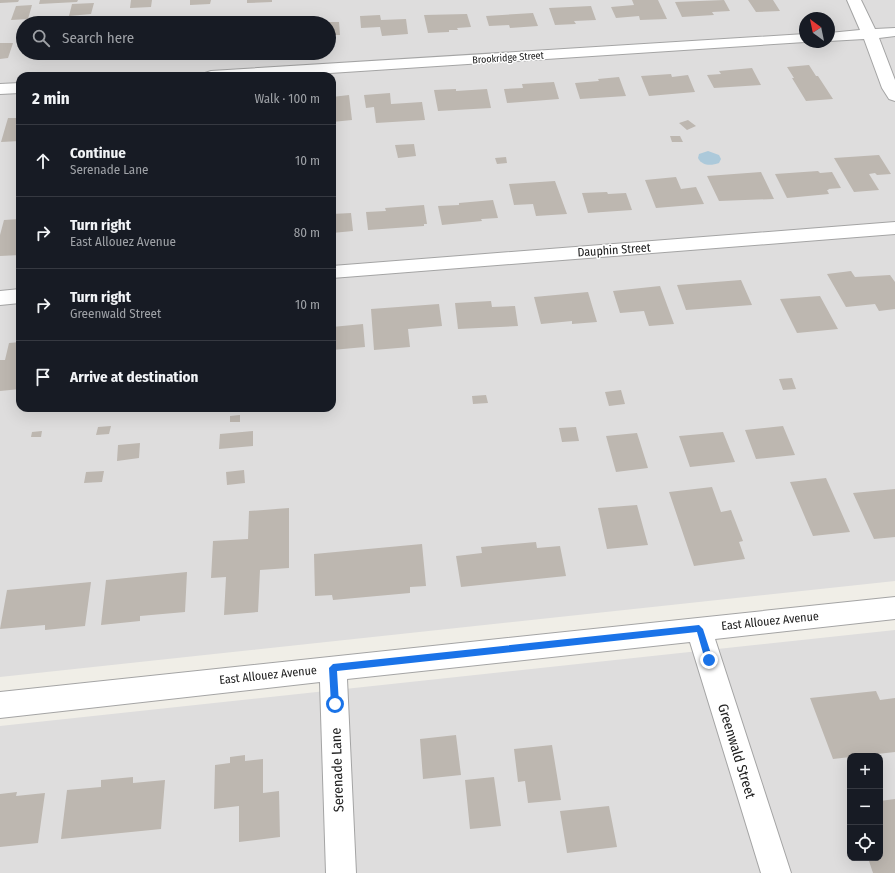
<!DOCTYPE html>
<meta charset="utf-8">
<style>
body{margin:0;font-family:"Fira Sans Condensed",sans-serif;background:#242831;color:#f1f3f6}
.controls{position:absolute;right:12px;bottom:12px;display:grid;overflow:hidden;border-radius:8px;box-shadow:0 4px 16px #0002}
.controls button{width:36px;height:36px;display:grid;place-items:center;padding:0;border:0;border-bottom:1px solid #363941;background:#171b24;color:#f1f3f6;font:20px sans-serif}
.compass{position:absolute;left:799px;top:12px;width:36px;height:36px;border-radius:50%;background:#171b24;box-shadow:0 4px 16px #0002;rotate:327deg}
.stop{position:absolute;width:12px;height:12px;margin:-9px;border:3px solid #1a73e8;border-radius:50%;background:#fff}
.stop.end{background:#1a73e8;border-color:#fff;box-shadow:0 1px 4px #0008}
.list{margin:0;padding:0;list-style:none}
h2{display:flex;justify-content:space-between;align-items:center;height:52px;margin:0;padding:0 16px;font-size:17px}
h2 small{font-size:13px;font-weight:400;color:#9ea1a6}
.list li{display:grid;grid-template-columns:26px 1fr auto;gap:12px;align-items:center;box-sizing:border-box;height:72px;padding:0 16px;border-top:1px solid #363941}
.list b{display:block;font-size:15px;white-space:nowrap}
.list p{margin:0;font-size:13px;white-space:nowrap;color:#9ea1a6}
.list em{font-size:13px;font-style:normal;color:#9ea1a6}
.icon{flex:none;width:22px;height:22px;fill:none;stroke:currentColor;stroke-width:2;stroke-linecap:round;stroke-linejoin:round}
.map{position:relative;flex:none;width:895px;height:873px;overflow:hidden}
.search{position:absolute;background:#171b24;box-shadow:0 4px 16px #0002;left:16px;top:16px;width:320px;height:44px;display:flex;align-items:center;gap:10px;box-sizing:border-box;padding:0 14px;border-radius:22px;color:#9ea1a6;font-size:15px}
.panel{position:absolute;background:#171b24;box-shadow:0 4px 16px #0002;left:16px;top:72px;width:320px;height:340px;border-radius:12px}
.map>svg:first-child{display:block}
.residential{fill:#dedddd;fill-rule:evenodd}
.water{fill:#acc9da}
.building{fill:#bdb7b0}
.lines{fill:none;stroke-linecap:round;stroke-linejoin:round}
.minor-casing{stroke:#a4a4a4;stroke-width:2}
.minor{fill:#fff;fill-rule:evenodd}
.route{fill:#1a73e8}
.labels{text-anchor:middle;stroke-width:3;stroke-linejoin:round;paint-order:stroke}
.far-street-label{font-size:10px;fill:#202020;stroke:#fff}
.street-label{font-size:12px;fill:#202020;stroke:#fff}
.near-street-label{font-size:14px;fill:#202020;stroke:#fff}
</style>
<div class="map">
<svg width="895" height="873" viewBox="0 0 895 873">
<rect width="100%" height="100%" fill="#f0eee7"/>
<path class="residential" d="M0 0H895V581L0 677ZM805 18H829V42H805ZM23 23H329V53H23ZM20 76H332V408H20Z
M895 630V873H0V726ZM850 756H880V858H850Z"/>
<path class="water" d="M708 151 719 155 721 159 719 163C711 166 702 166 698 158L699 154Z"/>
<path class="building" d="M0 0H19L18 2 0 3Z
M40 0H78L77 2 39 4Z
M131 0H152L151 7 130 8Z
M190 0H211L210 4 190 5Z
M247 0H272V2L247 3Z
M632 0H658L667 19 640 20 639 16 616 18 611 7 634 5Z
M724 0 730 11 712 12 714 15 682 17 675 2Z
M748 0H773L780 11 756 12Z
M94 3 91 14 69 16 72 4Z
M32 5 28 19 11 20 16 6Z
M591 6 596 20 574 21 576 24 555 25 549 8Z
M533 13 538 26 510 28 509 25 489 26 486 16Z
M467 14 471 27 457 28 458 30H449V32L428 33 424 15Z
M380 15 381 20 406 19 408 34 382 36 380 27 361 28 360 16Z
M329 22H339L340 35H329Z
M0 43H13L8 58 0 59Z
M54 53H81V54L53 56Z
M809 65 816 76H818L833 99 806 101 792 78H794L787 67Z
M752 68 761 85 714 88 707 75 721 74 719 71Z
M671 74 672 77 688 75 695 92 649 96 641 76Z
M619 77 626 96 580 99 575 83 599 81 598 79Z
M554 82 559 99 507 103 504 89 523 88 522 84Z
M456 89V91L487 89 491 108 438 111 434 90Z
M390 93 391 104 422 102 425 120 376 123 374 107 366 108 364 95Z
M349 95 352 120 332 122V97Z
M8 118H20V141L1 142Z
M688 120 696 126 687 130 679 123Z
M670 136H680L683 142H672Z
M414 144 416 156 398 158 395 145Z
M879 155 891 174 877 175 875 173 869 174 879 190 854 192 834 158Z
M506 157 507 163 497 164 495 158Z
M818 171 820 173 832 172 841 188 828 189 829 190H827L829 194 787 198 775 174Z
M761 172 774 199 719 201 707 176Z
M676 177 681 189 696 187 704 204 656 208 645 180Z
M555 181 567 214 536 216 533 204 514 205 509 184Z
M607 192 608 194 626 193 632 210 588 213 582 193Z
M493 200 498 218 481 219 482 221 442 225 438 206 459 205V203Z
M424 205 427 224H424V226L368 230 366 212 386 211 385 208Z
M351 213 353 231 332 233V214Z
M20 219V255L0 256V235L4 220Z
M851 271 855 277 890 275 895 282V309L879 311 875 304 846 307 827 274Z
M741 280 752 305 686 310 677 285Z
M660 286 674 324 649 326 644 311 620 313 613 291Z
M588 292 597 322 572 324V321L541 324 534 297Z
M820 296 838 329 797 333 780 299Z
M491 301 492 307 515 306 518 326 458 329 455 303Z
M439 304 442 326 408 329 410 347 374 350 371 309Z
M363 324 365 347 332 350V327Z
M20 342V389L0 391V360H5L9 343Z
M792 378 796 389 783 390 779 379Z
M621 390 625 404 609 406 605 392Z
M486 395 488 403 473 404 472 396Z
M240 415V422H230V416Z
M111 426 109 434 96 435 98 427Z
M783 426 795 455 756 459 745 430Z
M576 427 579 441 562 442 559 428Z
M42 431 41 437H31L32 432Z
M253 431V446L219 449 220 434Z
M723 432 735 462 690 467 679 436Z
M637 433 648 468 616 472 606 436Z
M140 443 139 458 117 461 118 445Z
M244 470 245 483 227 485 226 472Z
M104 471 102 482 84 483 86 472Z
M826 478 850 532 813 536 790 482Z
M712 487 721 512 731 510 743 541 739 542 745 559 694 566 669 492Z
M895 489V537L874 539 853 493Z
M637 505 648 545 607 549 598 508Z
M289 508V568L260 570 258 612 224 615 226 577 211 578 213 541 248 539 249 511Z
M536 542 537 548 560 546 566 576 461 587 456 556 482 553 481 547Z
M422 544 426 586 410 587V593L333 600 332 595 315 596 314 554Z
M187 572 185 612 140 616V621L101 625 106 580Z
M91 582 85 626 45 630V625L0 629 7 590Z
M876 691 880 700 895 698V752L833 759 810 698Z
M456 735 461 775 423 779 420 739Z
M552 745 561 800 528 803 525 781 518 782 514 749Z
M245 755V761L263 759V793L279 791 280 837 239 842V806L214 809 215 765 230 763V757Z
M133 777V783L165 780 161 829 61 839 67 790 101 787V780Z
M494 777 501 826 470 829 465 780Z
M17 792 16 796 45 793 38 843 0 847V794Z
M895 799V873H873L868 858H880V801Z
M609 806 617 847 567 853 560 811Z"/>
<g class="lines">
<defs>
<path id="minor" d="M847 0H861L875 29 895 28V36L879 38 895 80V101L889 99 882 88 864 39 829 41V33L860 30Z
M805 34V42H807H805L284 76H203L205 73 211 71Z
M20 83V93L0 94V84Z
M895 222V234L332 278V266Z
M20 289V303L0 305V291Z
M895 597V619L715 639 791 873H761L690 642 347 679 356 873H326L320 682 0 718V692Z"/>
</defs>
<use href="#minor" class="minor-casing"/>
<use href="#minor" class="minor"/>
</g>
<path class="route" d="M699 625 703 629 713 660 709 664 705 660 697 632 337 671 339 704 335 707 331 704 329 668 333 664Z"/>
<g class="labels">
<g class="far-street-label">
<text transform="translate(508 57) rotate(-4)" y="4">Brookridge Street</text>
</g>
<g class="street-label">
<text transform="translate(614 250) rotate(-4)" y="4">Dauphin Street</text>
<text transform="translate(770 621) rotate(-6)" y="4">East Allouez Avenue</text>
<text transform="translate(268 675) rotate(-6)" y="4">East Allouez Avenue</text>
</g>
<g class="near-street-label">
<text transform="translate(737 751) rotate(73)" y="5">Greenwald Street</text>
<text transform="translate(337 770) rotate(-92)" y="5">Serenade Lane</text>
</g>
</g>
</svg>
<div class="controls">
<button>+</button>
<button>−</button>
<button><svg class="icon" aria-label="locate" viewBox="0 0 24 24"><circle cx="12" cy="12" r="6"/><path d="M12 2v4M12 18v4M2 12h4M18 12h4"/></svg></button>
</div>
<svg class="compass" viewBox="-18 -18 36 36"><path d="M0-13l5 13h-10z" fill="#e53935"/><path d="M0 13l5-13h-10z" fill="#9ea1a6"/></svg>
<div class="stop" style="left:335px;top:704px"></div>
<div class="stop end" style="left:709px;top:660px"></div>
<div class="search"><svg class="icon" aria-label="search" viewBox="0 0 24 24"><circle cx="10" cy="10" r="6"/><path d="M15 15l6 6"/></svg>Search here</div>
<section class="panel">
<h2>2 min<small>Walk · 100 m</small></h2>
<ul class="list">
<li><svg class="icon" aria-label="ahead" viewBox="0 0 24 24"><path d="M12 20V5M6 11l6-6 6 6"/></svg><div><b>Continue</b><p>Serenade Lane</p></div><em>10 m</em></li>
<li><svg class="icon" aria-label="right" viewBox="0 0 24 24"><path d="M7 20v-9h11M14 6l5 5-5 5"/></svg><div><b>Turn right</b><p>East Allouez Avenue</p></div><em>80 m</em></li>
<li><svg class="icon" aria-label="right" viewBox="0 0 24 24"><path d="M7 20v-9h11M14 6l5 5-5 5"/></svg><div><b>Turn right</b><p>Greenwald Street</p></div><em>10 m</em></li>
<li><svg class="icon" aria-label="arrive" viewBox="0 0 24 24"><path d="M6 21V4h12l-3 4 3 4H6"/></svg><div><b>Arrive at destination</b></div></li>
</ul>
</section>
</div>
